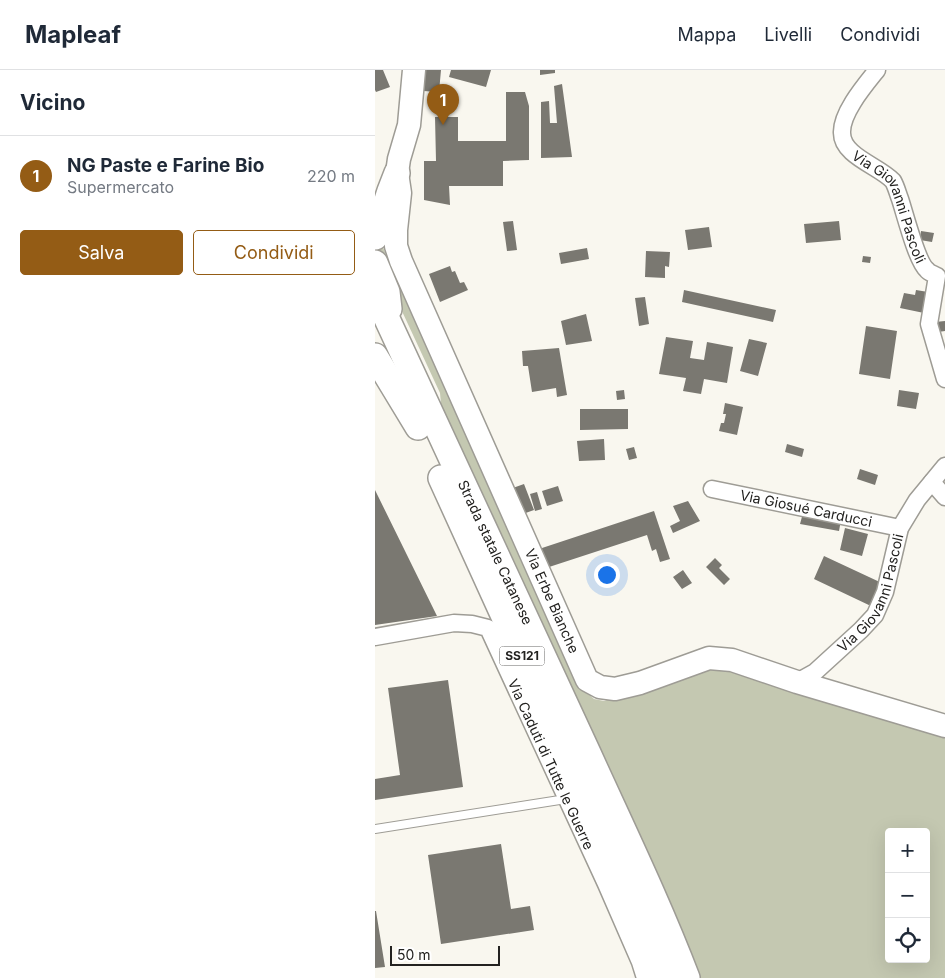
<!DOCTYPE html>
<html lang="it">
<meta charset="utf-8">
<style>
body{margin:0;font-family:Inter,sans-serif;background:#f2f2f3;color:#1f2937}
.controls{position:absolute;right:15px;bottom:15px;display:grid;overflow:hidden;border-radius:5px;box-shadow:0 5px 20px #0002}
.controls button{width:45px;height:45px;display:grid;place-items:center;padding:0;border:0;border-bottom:1px solid #e0e1e3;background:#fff;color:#1f2937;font:25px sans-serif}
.scale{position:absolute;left:15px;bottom:12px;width:110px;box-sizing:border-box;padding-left:5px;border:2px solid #232220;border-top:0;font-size:14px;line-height:18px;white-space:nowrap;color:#232220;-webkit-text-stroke:4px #fff;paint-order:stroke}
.you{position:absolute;left:231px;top:504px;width:18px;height:18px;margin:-12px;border:4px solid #fff;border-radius:50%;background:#1a73e8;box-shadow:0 0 0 8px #1a73e833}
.badge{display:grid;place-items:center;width:32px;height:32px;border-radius:50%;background:#945c15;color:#fff;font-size:16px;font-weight:700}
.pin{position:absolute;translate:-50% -41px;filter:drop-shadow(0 1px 2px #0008)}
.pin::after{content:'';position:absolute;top:26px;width:18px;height:15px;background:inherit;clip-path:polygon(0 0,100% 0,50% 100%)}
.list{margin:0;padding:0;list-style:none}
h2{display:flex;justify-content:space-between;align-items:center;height:65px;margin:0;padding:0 20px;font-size:21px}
h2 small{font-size:16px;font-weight:400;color:#747a83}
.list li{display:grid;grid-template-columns:32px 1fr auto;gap:15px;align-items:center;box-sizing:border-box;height:80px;padding:0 20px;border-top:1px solid #e0e1e3}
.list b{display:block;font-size:19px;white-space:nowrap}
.list p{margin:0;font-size:16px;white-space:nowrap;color:#747a83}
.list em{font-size:16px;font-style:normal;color:#747a83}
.actions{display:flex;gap:10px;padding:15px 20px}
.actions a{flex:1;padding:11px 0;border:1px solid #945c15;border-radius:5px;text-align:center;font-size:18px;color:#945c15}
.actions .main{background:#945c15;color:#fff}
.icon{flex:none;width:28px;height:28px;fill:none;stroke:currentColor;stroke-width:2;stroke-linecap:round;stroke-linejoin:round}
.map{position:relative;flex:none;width:570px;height:908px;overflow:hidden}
header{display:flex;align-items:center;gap:30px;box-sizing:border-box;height:70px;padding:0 25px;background:#fff;border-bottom:1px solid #e0e1e3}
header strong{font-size:24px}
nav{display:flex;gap:28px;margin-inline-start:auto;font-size:18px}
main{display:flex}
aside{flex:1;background:#fff}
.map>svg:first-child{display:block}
.green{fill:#c4c8b1;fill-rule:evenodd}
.building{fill:#7a7871}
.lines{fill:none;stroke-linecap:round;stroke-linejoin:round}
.lane-casing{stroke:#9e9c95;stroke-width:10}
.street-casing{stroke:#9e9c95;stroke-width:19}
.secondary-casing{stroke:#9e9c95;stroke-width:25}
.primary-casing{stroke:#9e9c95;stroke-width:28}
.lane{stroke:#fff;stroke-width:8}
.street{stroke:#fff;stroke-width:16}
.secondary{stroke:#fff;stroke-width:22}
.primary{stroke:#fff;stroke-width:25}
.labels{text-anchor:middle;stroke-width:4;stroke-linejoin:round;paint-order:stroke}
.shield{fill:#fff;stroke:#656463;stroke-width:1}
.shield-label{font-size:12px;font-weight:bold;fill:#232220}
.street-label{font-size:14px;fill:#232220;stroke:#fff}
</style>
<header>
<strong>Mapleaf</strong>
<nav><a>Mappa</a><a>Livelli</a><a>Condividi</a></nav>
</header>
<main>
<aside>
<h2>Vicino<small></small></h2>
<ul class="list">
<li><span class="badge">1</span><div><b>NG Paste e Farine Bio</b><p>Supermercato</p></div><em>220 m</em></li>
</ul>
<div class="actions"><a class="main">Salva</a><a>Condividi</a></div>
</aside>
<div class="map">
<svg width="570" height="908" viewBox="0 0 570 908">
<rect width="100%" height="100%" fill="#f9f7ef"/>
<path class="green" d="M5 171 209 620 219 629 229 631 333 597H356L387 608 429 626 552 659 570 666V908H322L67 344 65 323 12 209 6 188ZM514 762H551V889H514Z"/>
<path class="building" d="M0 0H8L15 17 1 22 0 20Z
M50 0H66L64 22 48 21Z
M76 0H116L111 17 74 7Z
M165 0H180V3L165 5Z
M187 14 197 87 166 88V32L174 31 175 53H182L179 16Z
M131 22H150L154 36V90L128 91V116H74L75 135 49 130V91H61L60 47H83V71H131Z
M138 151 142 180 132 181 128 152Z
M464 151 466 170 431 173 429 154Z
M334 157 337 177 313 180 310 160Z
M546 161 559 163 557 172 545 170Z
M212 178 214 189 186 194 184 183Z
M271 181 295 182 294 197 290 196V208L270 207Z
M488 186 496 187 495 193 487 192Z
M75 196 77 202 80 201 85 213 89 212 93 220 65 232 54 204Z
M309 220 401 240 398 252 307 232Z
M541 220 553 222 549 243 525 238 529 223 540 225Z
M270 227 274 254 264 256 260 228Z
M211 244 217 271 191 275 186 251Z
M570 251V261L563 262 560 252Z
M491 256 522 261 515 309 484 304Z
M291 267 318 271 315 288 329 290 332 272 358 277 352 313 329 309 326 324 308 321 311 308 284 304Z
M374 269 392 273 383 306 365 301Z
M184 278 192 325 182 327 181 318 157 322 153 296H148L147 281Z
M249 320 250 329 242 330 241 321Z
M524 320 544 323 541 339 522 336Z
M350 333 368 337 362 365 344 361 346 353H349L351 344H348Z
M205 339H253V359L205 360Z
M229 369 230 390 204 391 202 371Z
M412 374 429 379 427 387 410 382Z
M259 377 262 388 254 390 251 379Z
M485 399 503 405 500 415 482 409Z
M149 414 159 440 145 445 135 419Z
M183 416 188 431 172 436 167 421Z
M0 420 62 546 0 555Z
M162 422 167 439 160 441 155 424Z
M313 431 325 451 298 463 295 456 305 451 298 436Z
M279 441 295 489 285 492 281 479 277 481 272 465 171 498 164 479Z
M428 443 466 450 464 461 425 454Z
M470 458 493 464 487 486 465 480Z
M449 486 509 514 498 537 439 509Z
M340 488 347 495 344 498 355 509 349 515 331 497Z
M308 500 317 513 307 519 298 507Z
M73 610 88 717 0 730V709L25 705 13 618Z
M126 774 136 839 155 836 159 860 66 874 53 785Z
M0 841H1L10 897 0 898Z"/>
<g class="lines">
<defs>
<path id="lane" d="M0 759 191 729"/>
<g id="street">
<path id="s1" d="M502 0C490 15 466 43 467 63 467 86 504 96 518 111 521 116 523 124 525 129 530 144 542 192 552 200 554 203 559 204 562 206L554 254 570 309"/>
<path d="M557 412 570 427"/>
<path id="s2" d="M337 419 525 458"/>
<path id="s3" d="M0 567 79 553 97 554 113 558 231 814 265 892 270 908"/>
<path id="s4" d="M422 612 440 602 486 560 500 545 510 522 525 458 542 430 570 396"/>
</g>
<g id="secondary">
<path id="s5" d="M39 0 34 55 24 89 22 103 25 123 21 160V176L26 191 212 610 225 617 240 619 265 613 334 588 357 590 422 612 570 656"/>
</g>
<g id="primary">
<path d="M0 167 15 121 22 103"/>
<path d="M0 193 12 222 14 239"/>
<path id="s6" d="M0 223C70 377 143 529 213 683 247 758 283 832 312 908"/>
<path d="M0 286 43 357"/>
<path d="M66 408 274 865 290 908"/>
</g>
</defs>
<use href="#lane" class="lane-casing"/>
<use href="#street" class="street-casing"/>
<use href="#secondary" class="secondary-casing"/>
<use href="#primary" class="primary-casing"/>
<use href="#lane" class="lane"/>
<use href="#street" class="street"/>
<use href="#secondary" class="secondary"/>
<use href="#primary" class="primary"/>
</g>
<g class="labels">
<rect class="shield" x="124.5" y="576.5" width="45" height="19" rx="4"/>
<g class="shield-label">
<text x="147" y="590">SS121</text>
</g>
<g class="street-label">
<text dy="5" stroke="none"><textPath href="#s1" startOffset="165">Via Giovanni Pascoli</textPath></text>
<text dy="5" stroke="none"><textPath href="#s2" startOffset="96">Via Giosué Carducci</textPath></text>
<text dy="5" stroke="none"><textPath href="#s6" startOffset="286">Strada statale Catanese</textPath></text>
<text dy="5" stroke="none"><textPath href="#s4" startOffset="121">Via Giovanni Pascoli</textPath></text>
<text dy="5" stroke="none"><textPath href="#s5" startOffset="566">Via Erbe Bianche</textPath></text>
<text dy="5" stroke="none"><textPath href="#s3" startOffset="265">Via Caduti di Tutte le Guerre</textPath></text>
</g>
</g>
</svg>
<div class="controls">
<button>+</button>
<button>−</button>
<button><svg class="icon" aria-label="locate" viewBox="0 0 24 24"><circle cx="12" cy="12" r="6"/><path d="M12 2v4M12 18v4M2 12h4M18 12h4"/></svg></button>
</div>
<div class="scale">50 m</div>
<div class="you"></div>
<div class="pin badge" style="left:68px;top:55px">1</div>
</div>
</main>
